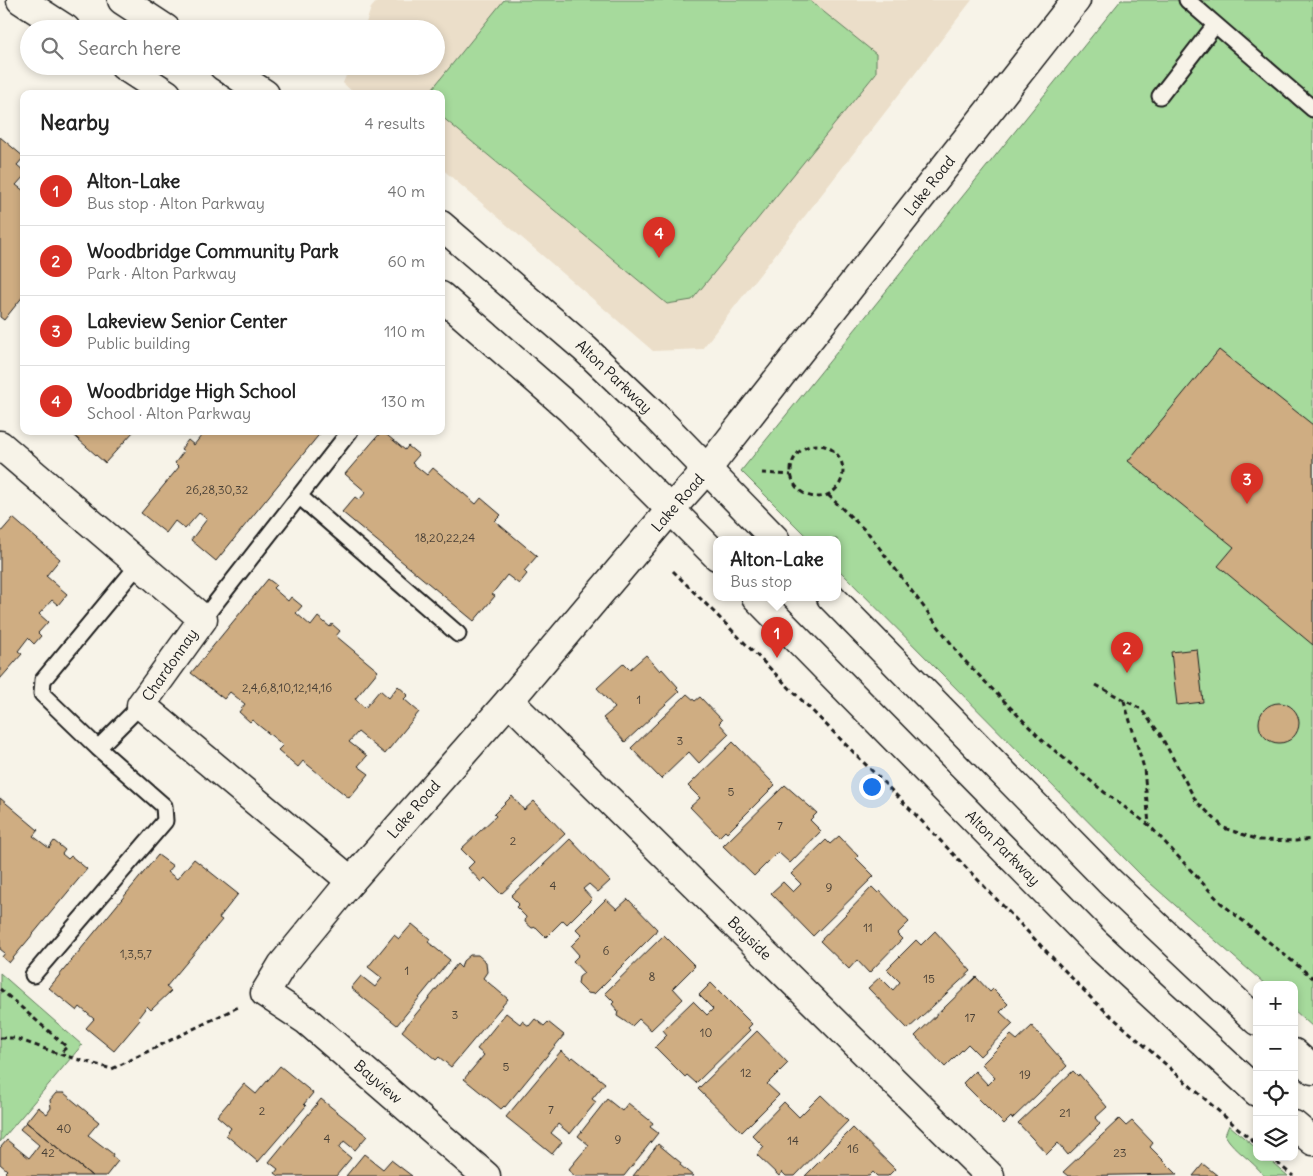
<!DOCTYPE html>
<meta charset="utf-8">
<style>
body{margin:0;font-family:Delius,sans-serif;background:#f2f2f2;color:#222}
.controls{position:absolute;right:15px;bottom:15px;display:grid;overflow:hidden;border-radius:10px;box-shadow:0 2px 8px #0003}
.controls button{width:45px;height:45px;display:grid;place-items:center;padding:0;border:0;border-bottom:1px solid #e0e0e0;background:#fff;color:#222;font:25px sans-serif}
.you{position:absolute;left:871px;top:786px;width:18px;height:18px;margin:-12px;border:4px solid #fff;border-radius:50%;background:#1a73e8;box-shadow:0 0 0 8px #1a73e833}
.badge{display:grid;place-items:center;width:32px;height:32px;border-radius:50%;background:#d93025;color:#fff;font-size:16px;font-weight:700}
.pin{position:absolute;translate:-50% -41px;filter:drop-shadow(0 1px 2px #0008)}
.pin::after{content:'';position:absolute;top:26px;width:18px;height:15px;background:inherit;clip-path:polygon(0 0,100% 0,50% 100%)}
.popup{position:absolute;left:713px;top:536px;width:128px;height:65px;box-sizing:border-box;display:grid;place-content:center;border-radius:10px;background:#fff;filter:drop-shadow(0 1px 4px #0005);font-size:16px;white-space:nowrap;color:#767676}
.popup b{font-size:19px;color:#222}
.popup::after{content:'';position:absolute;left:50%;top:100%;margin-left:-10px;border:10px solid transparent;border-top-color:#fff}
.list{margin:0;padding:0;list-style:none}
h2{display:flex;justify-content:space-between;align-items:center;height:65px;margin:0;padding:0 20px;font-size:21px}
h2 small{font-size:16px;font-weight:400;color:#767676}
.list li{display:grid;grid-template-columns:32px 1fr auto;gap:15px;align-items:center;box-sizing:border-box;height:70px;padding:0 20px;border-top:1px solid #e0e0e0}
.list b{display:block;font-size:19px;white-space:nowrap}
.list p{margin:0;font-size:16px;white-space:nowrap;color:#767676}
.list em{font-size:16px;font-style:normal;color:#767676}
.icon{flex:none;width:28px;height:28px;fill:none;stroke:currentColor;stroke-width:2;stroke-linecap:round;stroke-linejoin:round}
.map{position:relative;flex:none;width:1313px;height:1176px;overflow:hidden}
.search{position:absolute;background:#fff;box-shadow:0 2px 8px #0003;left:20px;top:20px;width:425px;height:55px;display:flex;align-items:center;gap:12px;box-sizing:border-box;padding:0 18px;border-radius:28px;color:#767676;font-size:19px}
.panel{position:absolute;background:#fff;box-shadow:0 2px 8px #0003;left:20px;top:90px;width:425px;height:345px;border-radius:10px}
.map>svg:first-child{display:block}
.built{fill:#ebdec9}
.green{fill:#a6da9c;stroke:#617b5c}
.building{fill:#cfad82;stroke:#1c1c1c}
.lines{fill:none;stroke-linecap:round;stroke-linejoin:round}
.lane-casing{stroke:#1c1c1c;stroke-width:19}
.street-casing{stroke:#1c1c1c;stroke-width:31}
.secondary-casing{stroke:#1c1c1c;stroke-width:31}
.path{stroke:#1c1c1c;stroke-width:3;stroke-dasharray:5 4;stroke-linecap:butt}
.lane{stroke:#f7f3e8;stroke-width:15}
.street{stroke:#f7f3e8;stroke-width:28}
.secondary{stroke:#f7f3e8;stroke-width:28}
.labels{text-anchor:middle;stroke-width:4;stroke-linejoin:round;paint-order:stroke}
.number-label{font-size:12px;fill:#494036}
.street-label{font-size:15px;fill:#1c1c1c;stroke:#f7f3e8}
</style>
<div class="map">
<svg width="1313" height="1176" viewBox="0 0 1313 1176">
<rect width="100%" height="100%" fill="#f7f3e8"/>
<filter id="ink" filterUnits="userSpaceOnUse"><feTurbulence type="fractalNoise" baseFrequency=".02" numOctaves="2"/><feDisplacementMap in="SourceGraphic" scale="10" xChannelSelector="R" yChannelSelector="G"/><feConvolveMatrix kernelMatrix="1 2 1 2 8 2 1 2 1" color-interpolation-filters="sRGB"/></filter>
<g filter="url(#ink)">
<path class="built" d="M378 0H972L702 349 653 351 441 168V94H355L343 83 350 66H436V29H364L371 8Z"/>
<path class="green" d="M504 0H809L876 54V73L692 300 667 304 441 116V94H433V88Z
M1121 0H1313V1027L1294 1010V985H1266L1142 876 837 568V539H809L741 471Z
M0 973 82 1045 0 1142Z
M1229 1125 1257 1149V1157H1266L1288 1176H1264C1253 1160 1235 1152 1225 1135Z"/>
<path class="building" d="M0 137 24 157 17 165 24 171V176L16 185 24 191V295L4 320 0 317Z
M1219 350 1313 425V645L1218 566 1234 547 1128 461Z
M69 431H134L105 463Z
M205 431H322L216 561 191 540 207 519 199 513 185 529 175 521 166 533 141 513 179 467 175 463 184 451 181 449 188 440 194 445Z
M382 431 405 450 408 446 419 455 412 463 427 475 433 468 476 504 481 498 501 515 495 521 537 556 524 571 527 574 519 584 507 575 492 594 495 596 474 621 342 512 355 497 359 500 366 492 345 474Z
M13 518 60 559 46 576 67 594 58 605 52 600 39 614 48 622 38 633 41 636 34 644 28 638 18 651 22 654 0 679V533Z
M268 579 276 585 273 588 288 601 291 597 302 606 296 613 311 626 318 617 330 627 332 624 340 631 336 636 378 671 355 699 365 708 380 690 389 698 398 686 408 695 404 699 419 712 385 754 358 732 349 742 367 756 358 766 369 774 349 798 303 761 298 767 278 750 283 745 252 720 250 722 239 712 245 704 230 692 224 699 191 673Z
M1197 649 1203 702 1177 705 1171 652Z
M646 655 660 671 662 669 678 687 676 689 679 692 625 742 603 718 615 708 597 688 624 663 630 669Z
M687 694 695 701 700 697 722 720 719 723 729 734 699 763 689 752 661 779 631 748Z
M1259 723a20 20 0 1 1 40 0a20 20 0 1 1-40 0Z
M733 742 775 785 727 833 725 831 719 837 690 807 700 798 688 786Z
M785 785 817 813 810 820 821 831 790 863 778 852 754 876 723 846Z
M512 796 524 810 534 801 565 834 501 894 485 878 481 882 468 868 474 862 461 849 496 816 494 814Z
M0 798 38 830 33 836 49 848 54 841 65 850 62 854 68 859 71 856 87 869 9 963 2 957 5 953 0 949Z
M839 836 858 856 856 858 874 876 813 936 771 893 783 882 793 892 801 884 791 874 826 840 830 844Z
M570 839 610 881 598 892 589 884 583 889 592 899 567 924 563 920 546 937 536 927 532 928 525 922 526 917 516 907 519 904 511 896Z
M158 855 173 866 168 872 177 879 194 859 238 894 219 918 222 920 166 987 171 991 151 1010 147 1006 138 1018 140 1020 114 1051 86 1028 94 1019 80 1007 77 1011 49 988Z
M872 887 878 893 880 891 909 922 897 934 902 939 869 973 857 960 849 969 820 941Z
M606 899 617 909 628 899 657 929 654 934 594 994 587 993 578 984 579 977 584 973 573 961 579 955 571 946 582 935 576 929Z
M412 924 430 939 428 942 450 960 397 1025 351 988 361 976 375 987 382 978 368 967 394 935 399 939Z
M935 931 971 971 908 1029 868 988 880 977 893 990 900 982 887 969 916 940 921 945Z
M664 935 695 966 673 988 683 999 651 1030 639 1019 632 1026 617 1016 618 1011 612 1004 614 1002 605 993Z
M470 955H478L486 962 487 972 483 978 508 999 451 1067 439 1057 436 1060 402 1031 457 964 461 968 463 961Z
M976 977 990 992 993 989 1008 1004 1000 1012 1013 1024 980 1056 968 1044 945 1067 915 1036Z
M711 983 752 1024 748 1028 750 1030 696 1083 687 1075 685 1077 655 1047 667 1035 663 1030 693 1001 707 1015 713 1009 699 995Z
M506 1013 520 1024 522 1021 529 1026 535 1019 544 1026 548 1022 564 1035 505 1107 504 1106 501 1109 464 1079 484 1055 477 1049Z
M1032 1026 1067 1066 1012 1119 1011 1117 1004 1124 963 1083 975 1071 988 1085 995 1078 982 1064 1011 1035 1017 1040Z
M757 1031 788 1063 767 1084 779 1095 742 1132 698 1089Z
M561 1051 571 1059 573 1057 605 1083 592 1099 596 1102 570 1134 558 1124 551 1133 562 1142 552 1154 506 1117Z
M280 1066 313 1093 304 1104 306 1106 258 1162 226 1135 231 1128 217 1116 244 1084 256 1094Z
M1073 1071 1078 1076 1079 1074 1107 1107 1095 1118 1100 1124 1068 1155 1058 1143 1047 1154 1018 1123Z
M56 1093H64L99 1122 88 1135 113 1154 112 1156 118 1161 106 1176H92L26 1122 38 1107 47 1114 51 1108 50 1100Z
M821 1095 848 1121 795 1176H786L782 1172 779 1176 757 1155 764 1147 752 1135 784 1102 799 1117Z
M321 1099 367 1136 355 1150 344 1141 339 1148 351 1158 336 1176H279L275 1173 278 1169 269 1162Z
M607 1099 622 1111 628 1103 653 1123 650 1127 658 1133 624 1176H575L568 1170 589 1145 578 1136Z
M1119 1119 1126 1126 1132 1121 1153 1143 1150 1147 1177 1174 1068 1176 1063 1172Z
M26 1122 92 1176H9L5 1172 7 1170 0 1164V1148L7 1140 29 1158 39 1145 20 1129Z
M853 1128 895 1169 888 1176H877L873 1172 869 1176H805Z
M658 1144 681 1163 680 1165 693 1176H633Z
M364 1154 383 1169 391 1160 412 1176H346Z
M1203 1164 1218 1176H1193Z"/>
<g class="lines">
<defs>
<path id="lane" d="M1187 0 1313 109
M1160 96 1215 25
M299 496 458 634
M203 619 350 431
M98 748 42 694 43 680 139 564
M33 975 165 821 164 806 98 748 141 705"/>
<g id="street">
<path d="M0 445 203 619 141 705 351 881"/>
<path id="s1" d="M509 701 990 1176"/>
<path id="s2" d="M486 1176 306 1020 265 993 282 965 351 881 509 701 671 509"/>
</g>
<g id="secondary">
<path d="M21 0 66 29"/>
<path d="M122 0 166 29"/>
<path d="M124 66 167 94"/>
<path d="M223 66 265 94"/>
<path id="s3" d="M441 225 585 349 656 417 775 539"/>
<path d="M441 296 570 409 717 556"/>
<path id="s4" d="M671 509 707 469 1076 0"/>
<path id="s5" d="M756 597 1096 943 1257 1092"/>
<path d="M831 597 1109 881 1257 1021"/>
<path d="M1294 1053 1313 1070"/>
<path d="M1294 1125 1313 1141"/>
</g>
</defs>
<use href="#lane" class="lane-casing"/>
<use href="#street" class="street-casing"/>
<use href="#secondary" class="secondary-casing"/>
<path class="path" d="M791 471a26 26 0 1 1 52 0a26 26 0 1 1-52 0Z
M762 473 791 475
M828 495 869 534 962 658 1042 740 1104 792 1149 825 1221 903 1313 978
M673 571 912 811 1094 1001 1257 1145
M1096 685 1141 709 1160 734 1196 801 1224 828 1259 840 1296 841 1313 839
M1124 701 1144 768 1149 825
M0 989 67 1047 59 1054
M0 1038H15L59 1054 112 1069 240 1006
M1270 1157 1293 1176"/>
<use href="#lane" class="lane"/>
<use href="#street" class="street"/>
<use href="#secondary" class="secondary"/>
</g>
</g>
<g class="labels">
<g class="number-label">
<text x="217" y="494">26,28,30,32</text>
<text x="445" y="542">18,20,22,24</text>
<text x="287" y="692">2,4,6,8,10,12,14,16</text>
<text x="639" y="704">1</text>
<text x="680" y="745">3</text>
<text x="731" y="796">5</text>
<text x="780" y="830">7</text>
<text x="513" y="845">2</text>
<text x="553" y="890">4</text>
<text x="829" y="892">9</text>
<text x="868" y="932">11</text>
<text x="606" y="955">6</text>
<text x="136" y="958">1,3,5,7</text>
<text x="407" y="975">1</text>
<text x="652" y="981">8</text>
<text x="929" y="983">15</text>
<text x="455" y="1019">3</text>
<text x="970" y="1022">17</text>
<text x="706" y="1037">10</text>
<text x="506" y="1071">5</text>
<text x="746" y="1077">12</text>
<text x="1025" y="1079">19</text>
<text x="551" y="1114">7</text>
<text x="262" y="1115">2</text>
<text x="1065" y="1117">21</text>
<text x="64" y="1133">40</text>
<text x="327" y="1143">4</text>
<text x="618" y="1144">9</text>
<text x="793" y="1145">14</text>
<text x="853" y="1153">16</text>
<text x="48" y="1157">42</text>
<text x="1120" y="1157">23</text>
</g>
<g class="street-label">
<text dy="5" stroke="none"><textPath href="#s4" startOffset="414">Lake Road</textPath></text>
<text dy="5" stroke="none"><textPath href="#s3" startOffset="230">Alton Parkway</textPath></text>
<text transform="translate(678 503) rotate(-49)" y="5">Lake Road</text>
<text transform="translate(170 665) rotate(-55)" y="5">Chardonnay</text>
<text dy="5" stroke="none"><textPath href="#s2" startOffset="524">Lake Road</textPath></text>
<text dy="5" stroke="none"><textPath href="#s5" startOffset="352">Alton Parkway</textPath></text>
<text dy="5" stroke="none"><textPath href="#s1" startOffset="338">Bayside</textPath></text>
<text transform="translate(378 1082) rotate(41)" y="5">Bayview</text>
</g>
</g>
</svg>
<div class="controls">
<button>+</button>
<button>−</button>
<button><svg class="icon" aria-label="locate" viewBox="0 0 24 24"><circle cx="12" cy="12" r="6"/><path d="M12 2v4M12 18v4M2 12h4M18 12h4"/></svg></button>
<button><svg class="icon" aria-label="layers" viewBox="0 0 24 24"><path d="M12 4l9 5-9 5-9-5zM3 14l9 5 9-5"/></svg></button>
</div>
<div class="you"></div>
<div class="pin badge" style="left:777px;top:658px">1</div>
<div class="popup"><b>Alton-Lake</b>Bus stop</div>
<div class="pin badge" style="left:1127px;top:673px">2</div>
<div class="pin badge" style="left:1247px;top:504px">3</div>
<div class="pin badge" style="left:659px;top:258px">4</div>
<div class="search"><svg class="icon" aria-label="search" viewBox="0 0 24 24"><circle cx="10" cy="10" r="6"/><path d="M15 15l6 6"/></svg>Search here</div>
<section class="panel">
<h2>Nearby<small>4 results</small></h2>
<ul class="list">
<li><span class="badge">1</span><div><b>Alton-Lake</b><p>Bus stop · Alton Parkway</p></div><em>40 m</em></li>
<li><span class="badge">2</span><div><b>Woodbridge Community Park</b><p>Park · Alton Parkway</p></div><em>60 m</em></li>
<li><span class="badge">3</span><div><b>Lakeview Senior Center</b><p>Public building</p></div><em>110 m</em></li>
<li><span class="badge">4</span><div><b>Woodbridge High School</b><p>School · Alton Parkway</p></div><em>130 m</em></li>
</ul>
</section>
</div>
